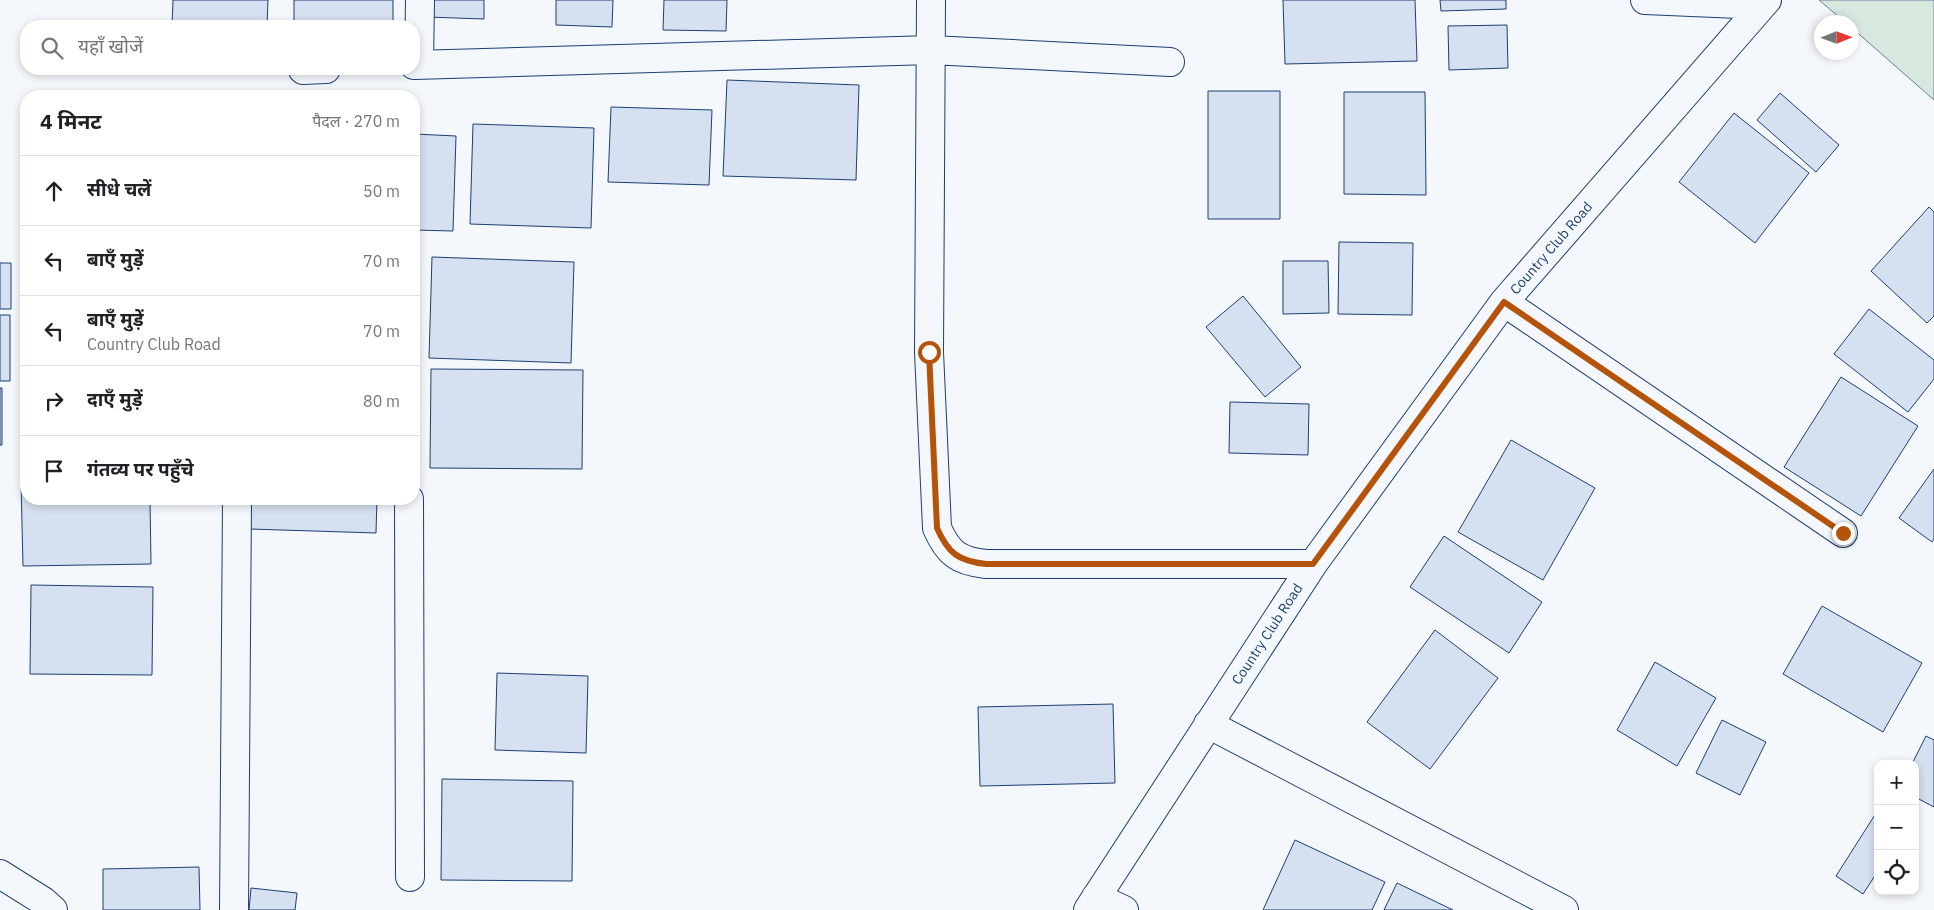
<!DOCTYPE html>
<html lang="hi">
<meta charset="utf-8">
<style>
body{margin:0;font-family:"IBM Plex Sans","Noto Sans Devanagari",sans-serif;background:#f6f6f6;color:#202124}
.controls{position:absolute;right:15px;bottom:15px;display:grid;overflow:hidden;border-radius:10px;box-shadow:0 2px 8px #0003}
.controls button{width:45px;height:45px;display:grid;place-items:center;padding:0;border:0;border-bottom:1px solid #e0e0e0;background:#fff;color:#202124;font:25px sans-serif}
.compass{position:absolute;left:1814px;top:15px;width:45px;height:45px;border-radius:50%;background:#fff;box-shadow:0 2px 8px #0003;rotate:89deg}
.stop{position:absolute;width:15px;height:15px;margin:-11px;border:4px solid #b45309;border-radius:50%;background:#fff}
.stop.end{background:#b45309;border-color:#fff;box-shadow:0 1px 5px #0008}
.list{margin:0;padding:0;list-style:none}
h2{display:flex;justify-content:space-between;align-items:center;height:65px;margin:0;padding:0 20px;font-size:21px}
h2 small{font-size:16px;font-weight:400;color:#757577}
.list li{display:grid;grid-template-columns:32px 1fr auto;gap:15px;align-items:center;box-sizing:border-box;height:70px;padding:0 20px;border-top:1px solid #e0e0e0}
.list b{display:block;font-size:19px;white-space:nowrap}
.list p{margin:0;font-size:16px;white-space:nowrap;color:#757577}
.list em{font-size:16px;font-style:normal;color:#757577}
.icon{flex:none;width:28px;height:28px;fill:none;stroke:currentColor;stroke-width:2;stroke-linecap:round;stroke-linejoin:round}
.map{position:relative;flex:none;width:1934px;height:910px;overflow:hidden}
.search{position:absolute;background:#fff;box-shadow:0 2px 8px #0003;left:20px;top:20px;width:400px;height:55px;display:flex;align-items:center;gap:12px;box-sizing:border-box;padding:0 18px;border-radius:20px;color:#757577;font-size:19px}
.panel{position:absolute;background:#fff;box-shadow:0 2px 8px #0003;left:20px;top:90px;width:400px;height:415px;border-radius:20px}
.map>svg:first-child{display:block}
.green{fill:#d7e8df;stroke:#687fa3}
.building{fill:#d5e0f0;stroke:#1d3f73}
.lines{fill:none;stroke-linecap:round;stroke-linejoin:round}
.minor-casing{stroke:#1d3f73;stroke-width:30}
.minor{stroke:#f4f7fb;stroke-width:28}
.route{stroke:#b45309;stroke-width:6}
.labels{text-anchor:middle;stroke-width:4;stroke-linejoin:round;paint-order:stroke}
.street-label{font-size:14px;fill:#1d3f73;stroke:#f4f7fb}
</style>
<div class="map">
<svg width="1934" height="910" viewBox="0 0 1934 910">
<rect width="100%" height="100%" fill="#f4f7fb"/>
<path class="green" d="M1819 0H1934V100L1852 28V22H1845Z"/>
<path class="building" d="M173 0H268L267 26H172Z
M294 0H393V26H294Z
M428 0H484V19L427 17Z
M556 0H613L612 27 556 25Z
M664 0H727L726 31 663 30Z
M1283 0H1415L1417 61 1285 64Z
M1440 0H1506V9L1441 11Z
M1507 25 1508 68 1449 70 1448 26Z
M727 80 859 85 856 180 723 176Z
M1208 91H1280V219H1208Z
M1344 92H1425L1426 195 1344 194Z
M1780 93 1839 145 1816 172 1757 120Z
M611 107 712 110 709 185 608 182Z
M1734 113 1809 173 1755 243 1679 182Z
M473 124 594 128 591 228 470 224Z
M414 134 456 136 453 231 414 230Z
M1929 207 1934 212V316L1927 323 1871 271Z
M1339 242 1413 243 1412 315 1338 314Z
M432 257 574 262 571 363 429 358Z
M1283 261H1328L1329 313 1283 314Z
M0 263H11V309H0Z
M1243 296 1301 367 1265 397 1206 327Z
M1869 309 1934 360V379L1908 412 1834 354Z
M0 315H10V381H0Z
M431 369 583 370 582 469 430 468Z
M1841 377 1918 426 1861 516 1784 467Z
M0 388H2V445H0Z
M1230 402 1309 404 1308 455 1229 453Z
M1511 440 1595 488 1543 580 1458 532Z
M1934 469V539L1932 542 1899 518Z
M26 481V499H150L151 564 23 566 21 482Z
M251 499H377L376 533 250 529Z
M1444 536 1542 602 1509 653 1410 587Z
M31 585 153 587 152 675 30 674Z
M1822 606 1922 663 1883 732 1783 674Z
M1435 630 1498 678 1430 769 1367 722Z
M1655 662 1716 698 1677 766 1617 730Z
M497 673 588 676 586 753 495 750Z
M1113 704 1115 783 980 786 978 707Z
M1722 720 1766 742 1740 795 1696 773Z
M1926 736 1934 740V807L1915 797V764H1912Z
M442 779 573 781 572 881 441 880Z
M1878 810V871L1863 894 1836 876Z
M1295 840 1385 882 1372 910H1263Z
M199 867 200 910H103V869Z
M1397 883 1453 910H1384Z
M251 888 297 893 295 910H249Z"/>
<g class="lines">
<defs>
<path id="minor" d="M931 0 929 352 937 528C948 553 958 561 986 564H1313
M1645 0 1762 5
M414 65 931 50 1170 62
M419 65 420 0
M303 70 326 69
M1504 302 1843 533
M409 499 410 877
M1208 724 1564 910
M0 874 43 901 53 910
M1096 897 1124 910
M234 910 237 499
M1088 910 1313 564 1504 302 1767 0"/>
</defs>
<use href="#minor" class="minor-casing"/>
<use href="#minor" class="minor"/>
</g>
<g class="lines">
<path class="route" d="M929 352 937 528C948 553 958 561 986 564H1313L1504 302 1843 533"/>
</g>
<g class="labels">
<g class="street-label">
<text transform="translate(1551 248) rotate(-49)" y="5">Country Club Road</text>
<text transform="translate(1267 634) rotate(-57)" y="5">Country Club Road</text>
</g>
</g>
</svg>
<div class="controls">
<button>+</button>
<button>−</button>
<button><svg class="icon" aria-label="locate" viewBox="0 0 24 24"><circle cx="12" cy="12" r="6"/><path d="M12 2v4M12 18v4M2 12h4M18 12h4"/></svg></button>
</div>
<svg class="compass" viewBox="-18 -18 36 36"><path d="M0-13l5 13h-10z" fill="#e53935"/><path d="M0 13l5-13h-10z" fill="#757577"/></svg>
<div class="stop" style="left:929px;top:352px"></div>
<div class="stop end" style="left:1843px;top:533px"></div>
<div class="search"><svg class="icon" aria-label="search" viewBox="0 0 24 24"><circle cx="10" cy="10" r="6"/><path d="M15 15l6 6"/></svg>यहाँ खोजें</div>
<section class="panel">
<h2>4 मिनट<small>पैदल · 270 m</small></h2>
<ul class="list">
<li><svg class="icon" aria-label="ahead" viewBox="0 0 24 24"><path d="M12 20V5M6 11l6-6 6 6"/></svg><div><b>सीधे चलें</b></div><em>50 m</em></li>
<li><svg class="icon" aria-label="left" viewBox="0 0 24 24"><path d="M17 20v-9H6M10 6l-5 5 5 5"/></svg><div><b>बाएँ मुड़ें</b></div><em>70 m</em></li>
<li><svg class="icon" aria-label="left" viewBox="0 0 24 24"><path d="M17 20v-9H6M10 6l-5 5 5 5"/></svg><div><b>बाएँ मुड़ें</b><p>Country Club Road</p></div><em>70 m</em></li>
<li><svg class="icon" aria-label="right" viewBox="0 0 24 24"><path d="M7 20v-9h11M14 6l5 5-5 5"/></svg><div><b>दाएँ मुड़ें</b></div><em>80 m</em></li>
<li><svg class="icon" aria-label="arrive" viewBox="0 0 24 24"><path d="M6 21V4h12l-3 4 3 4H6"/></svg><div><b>गंतव्य पर पहुँचे</b></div></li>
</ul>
</section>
</div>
